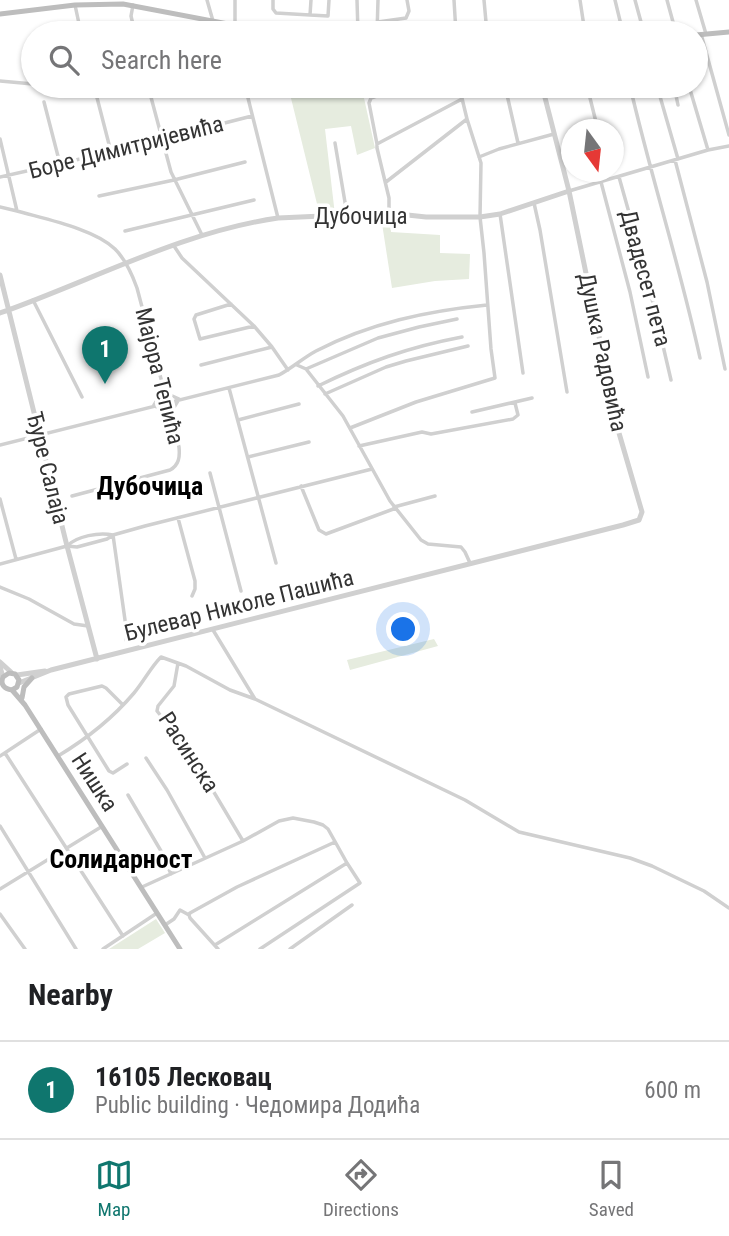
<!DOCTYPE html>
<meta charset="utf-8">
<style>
body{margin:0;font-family:"Roboto Condensed",sans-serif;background:#f6f6f6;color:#202124}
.compass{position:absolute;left:561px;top:119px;width:63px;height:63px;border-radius:50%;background:#fff;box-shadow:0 2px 5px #0004;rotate:165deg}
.you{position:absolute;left:404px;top:630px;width:24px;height:24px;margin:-18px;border:5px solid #fff;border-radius:50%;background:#1a73e8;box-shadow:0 0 0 10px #1a73e833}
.badge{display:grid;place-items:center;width:46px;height:46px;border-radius:50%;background:#0f766e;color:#fff;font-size:23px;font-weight:700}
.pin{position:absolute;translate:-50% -58px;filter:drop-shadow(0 2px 4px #0008)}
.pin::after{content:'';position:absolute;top:37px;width:24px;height:21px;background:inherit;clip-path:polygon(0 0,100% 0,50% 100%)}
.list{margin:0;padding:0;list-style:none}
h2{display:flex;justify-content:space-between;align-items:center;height:91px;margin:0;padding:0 28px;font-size:30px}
h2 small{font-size:23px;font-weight:400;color:#757577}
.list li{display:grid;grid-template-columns:46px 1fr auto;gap:21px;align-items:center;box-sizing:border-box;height:98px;padding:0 28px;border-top:2px solid #e0e0e0}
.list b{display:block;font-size:26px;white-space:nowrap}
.list p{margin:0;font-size:23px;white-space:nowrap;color:#757577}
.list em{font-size:23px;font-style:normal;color:#757577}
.icon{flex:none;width:38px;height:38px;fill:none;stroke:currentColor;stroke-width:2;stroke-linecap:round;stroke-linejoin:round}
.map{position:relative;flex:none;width:729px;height:949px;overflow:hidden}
.search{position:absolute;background:#fff;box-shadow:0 2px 5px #0004;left:21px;right:21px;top:21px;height:77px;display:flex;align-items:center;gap:18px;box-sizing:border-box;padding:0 24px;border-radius:38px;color:#757577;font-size:26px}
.sheet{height:189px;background:#fff}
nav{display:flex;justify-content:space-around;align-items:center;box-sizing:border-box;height:98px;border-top:2px solid #e0e0e0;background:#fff;font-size:19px;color:#757577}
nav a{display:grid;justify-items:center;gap:4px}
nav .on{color:#0f766e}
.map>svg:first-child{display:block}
.green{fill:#e6ecdf}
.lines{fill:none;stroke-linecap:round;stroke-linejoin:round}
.minor{stroke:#d0d0d0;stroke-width:3.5}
.tertiary{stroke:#d0d0d0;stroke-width:5}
.secondary{stroke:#bdbdbd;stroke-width:5}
.labels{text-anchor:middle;stroke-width:7;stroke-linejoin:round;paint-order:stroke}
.street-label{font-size:23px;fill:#333;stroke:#fff}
.quarter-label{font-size:26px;font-weight:bold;fill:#000;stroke:#fff}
</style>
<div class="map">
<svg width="729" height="949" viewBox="0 0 729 949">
<rect width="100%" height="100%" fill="#fff"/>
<path class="green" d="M288 86H402L364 98 375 148 357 155 351 126 325 129 335 215 320 216Z
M390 216 391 232 440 235V253L470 254 469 279 435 281 392 288 381 217Z
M434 639 438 646 350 670 347 660Z
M156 919 165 933 138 949H109Z"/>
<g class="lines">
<path class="minor" d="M207 0 213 21
M235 0V26
M273 0V9L276 13 310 15 311 0
M357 0 358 33
M454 0 456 33
M484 0 487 33
M580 0 585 33
M615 0 623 33
M635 0 644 33
M667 0 676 33
M696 0 706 34
M75 5 81 33
M133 5 131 16 135 33
M310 15 328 16 329 0
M378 22 406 18 409 11 407 0
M377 33 378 0
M701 34 729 135
M0 81 33 84
M61 86 80 87 94 86 111 152
M148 86 171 172 202 235
M245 86 278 218
M505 86 518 143
M587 86 598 130
M630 86C651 177 680 266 700 358
M657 86 678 159
M674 86 678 105
M689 86 708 150
M44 102 60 164
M0 139 17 211C45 219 95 229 115 249 126 260 132 274 137 288L179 447C180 457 179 465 170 470L72 496
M335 143 347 214
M377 144 462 99
M479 157 499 149 554 134
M675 160 707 282 725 369
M0 177 111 152 252 116
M619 177 646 273 671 380
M386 182 467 119
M601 182 630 292 648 377
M569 191 708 150 729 146
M99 196 174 180 245 162
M534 203 540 230 567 392
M0 207 17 211
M389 213V198L377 148V144L369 103 371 98 405 86
M500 214 523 373
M125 231 254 200
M174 246 182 258 254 326 272 347 288 370
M33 300 82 397
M231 304 196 315 194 319 200 339 254 326
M201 365 272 347
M297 365 306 369 343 416 390 501 421 540 428 544 461 547 465 552 470 563
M306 369 378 338 419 327 457 319
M318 386C367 362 409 347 462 337
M163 387 168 394 179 399 173 409 171 417 154 405 161 394Z
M229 388 276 563
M325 394 386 367 406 361 468 346
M472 412 532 398
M238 420 299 404
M350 428 416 402 495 378 491 349 484 253 480 217 481 163 467 119 459 86
M0 445 279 375C292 368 303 358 316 351 370 323 427 311 487 305
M359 446 422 432 431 434 513 419 518 415 515 403
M248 457 309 442
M210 473 241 591
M301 486 319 530 326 534 396 508
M0 499 16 559
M394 507 435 496
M178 518 195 581V589L192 596
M113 535 126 627V640
M67 546C77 536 99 532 113 535
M0 564 67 546 77 547 107 539 113 535 145 526 372 469
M0 587 29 599 74 624 88 626
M178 663 174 686 158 706 157 711 190 752 243 841
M255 699 465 800 519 832 630 858 652 866 704 891 729 908
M122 704 106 688 102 686 69 694 66 697 68 705 109 771 113 773 127 764
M5 753 123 936
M0 756 41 729
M58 756C88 738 112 719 134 693 144 681 151 667 161 657L186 666 230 690 255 699 213 630
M146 758 167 790 205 858
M128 795 161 851 171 874
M0 826 76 949
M142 887 243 841 279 821 293 818 314 822 323 825 328 829 347 863 360 883 260 949
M0 889 101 827
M0 914 25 949
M165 925 174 919 180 910 189 915
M215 945 347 863
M103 949 157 913
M218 949 190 918 189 915 190 913 237 887 335 842
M290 949 352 905"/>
<path class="tertiary" d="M0 275 67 546 97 659
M0 313C91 281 181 232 278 218L389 213 426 217H480L500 214 569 191
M0 662 11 672
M0 667 3 677
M17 675 45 671
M19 683 51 670 623 525 639 520 642 512 619 433 569 191 542 86"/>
<path class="secondary" d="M0 14 75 5 123 4 276 33
M696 35 729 32
M12 690 17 687 19 680 15 674 9 673 3 677C0 684 4 689 12 690L25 705 180 949
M22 698 24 687 32 678"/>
</g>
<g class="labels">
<g class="street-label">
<text transform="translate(126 147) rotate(-14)" y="8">Боре Димитријевића</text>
<text x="361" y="224">Дубочица</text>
<text transform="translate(646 278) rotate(75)" y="8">Двадесет пета</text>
<text transform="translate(603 352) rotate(78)" y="8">Душка Радовића</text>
<text transform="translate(160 376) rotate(76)" y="8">Мајора Тепића</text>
<text transform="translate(48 468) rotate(76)" y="8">Ђуре Салаја</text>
<text transform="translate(239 605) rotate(-14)" y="8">Булевар Николе Пашића</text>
<text transform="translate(189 752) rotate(57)" y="8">Расинска</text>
<text transform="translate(95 782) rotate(57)" y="8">Нишка</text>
</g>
<g class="quarter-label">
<text x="150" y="495">Дубочица</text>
<text x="121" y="868">Солидарност</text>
</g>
</g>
</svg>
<svg class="compass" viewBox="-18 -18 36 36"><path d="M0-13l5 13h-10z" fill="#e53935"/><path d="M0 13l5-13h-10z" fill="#757577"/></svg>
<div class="you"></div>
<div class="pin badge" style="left:105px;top:384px">1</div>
<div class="search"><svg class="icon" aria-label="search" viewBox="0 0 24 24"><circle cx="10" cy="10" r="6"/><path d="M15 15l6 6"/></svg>Search here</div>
</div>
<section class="sheet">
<h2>Nearby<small></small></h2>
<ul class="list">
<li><span class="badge">1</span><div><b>16105 Лесковац</b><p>Public building · Чедомира Додића</p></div><em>600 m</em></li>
</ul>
</section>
<nav>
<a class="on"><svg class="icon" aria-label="map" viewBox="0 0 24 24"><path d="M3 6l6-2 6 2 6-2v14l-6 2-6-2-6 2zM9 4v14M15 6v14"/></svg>Map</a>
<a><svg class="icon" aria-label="directions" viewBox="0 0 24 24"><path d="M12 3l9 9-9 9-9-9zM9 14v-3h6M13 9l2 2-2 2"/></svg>Directions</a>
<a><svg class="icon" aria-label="saved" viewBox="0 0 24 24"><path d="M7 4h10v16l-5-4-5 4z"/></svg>Saved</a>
</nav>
